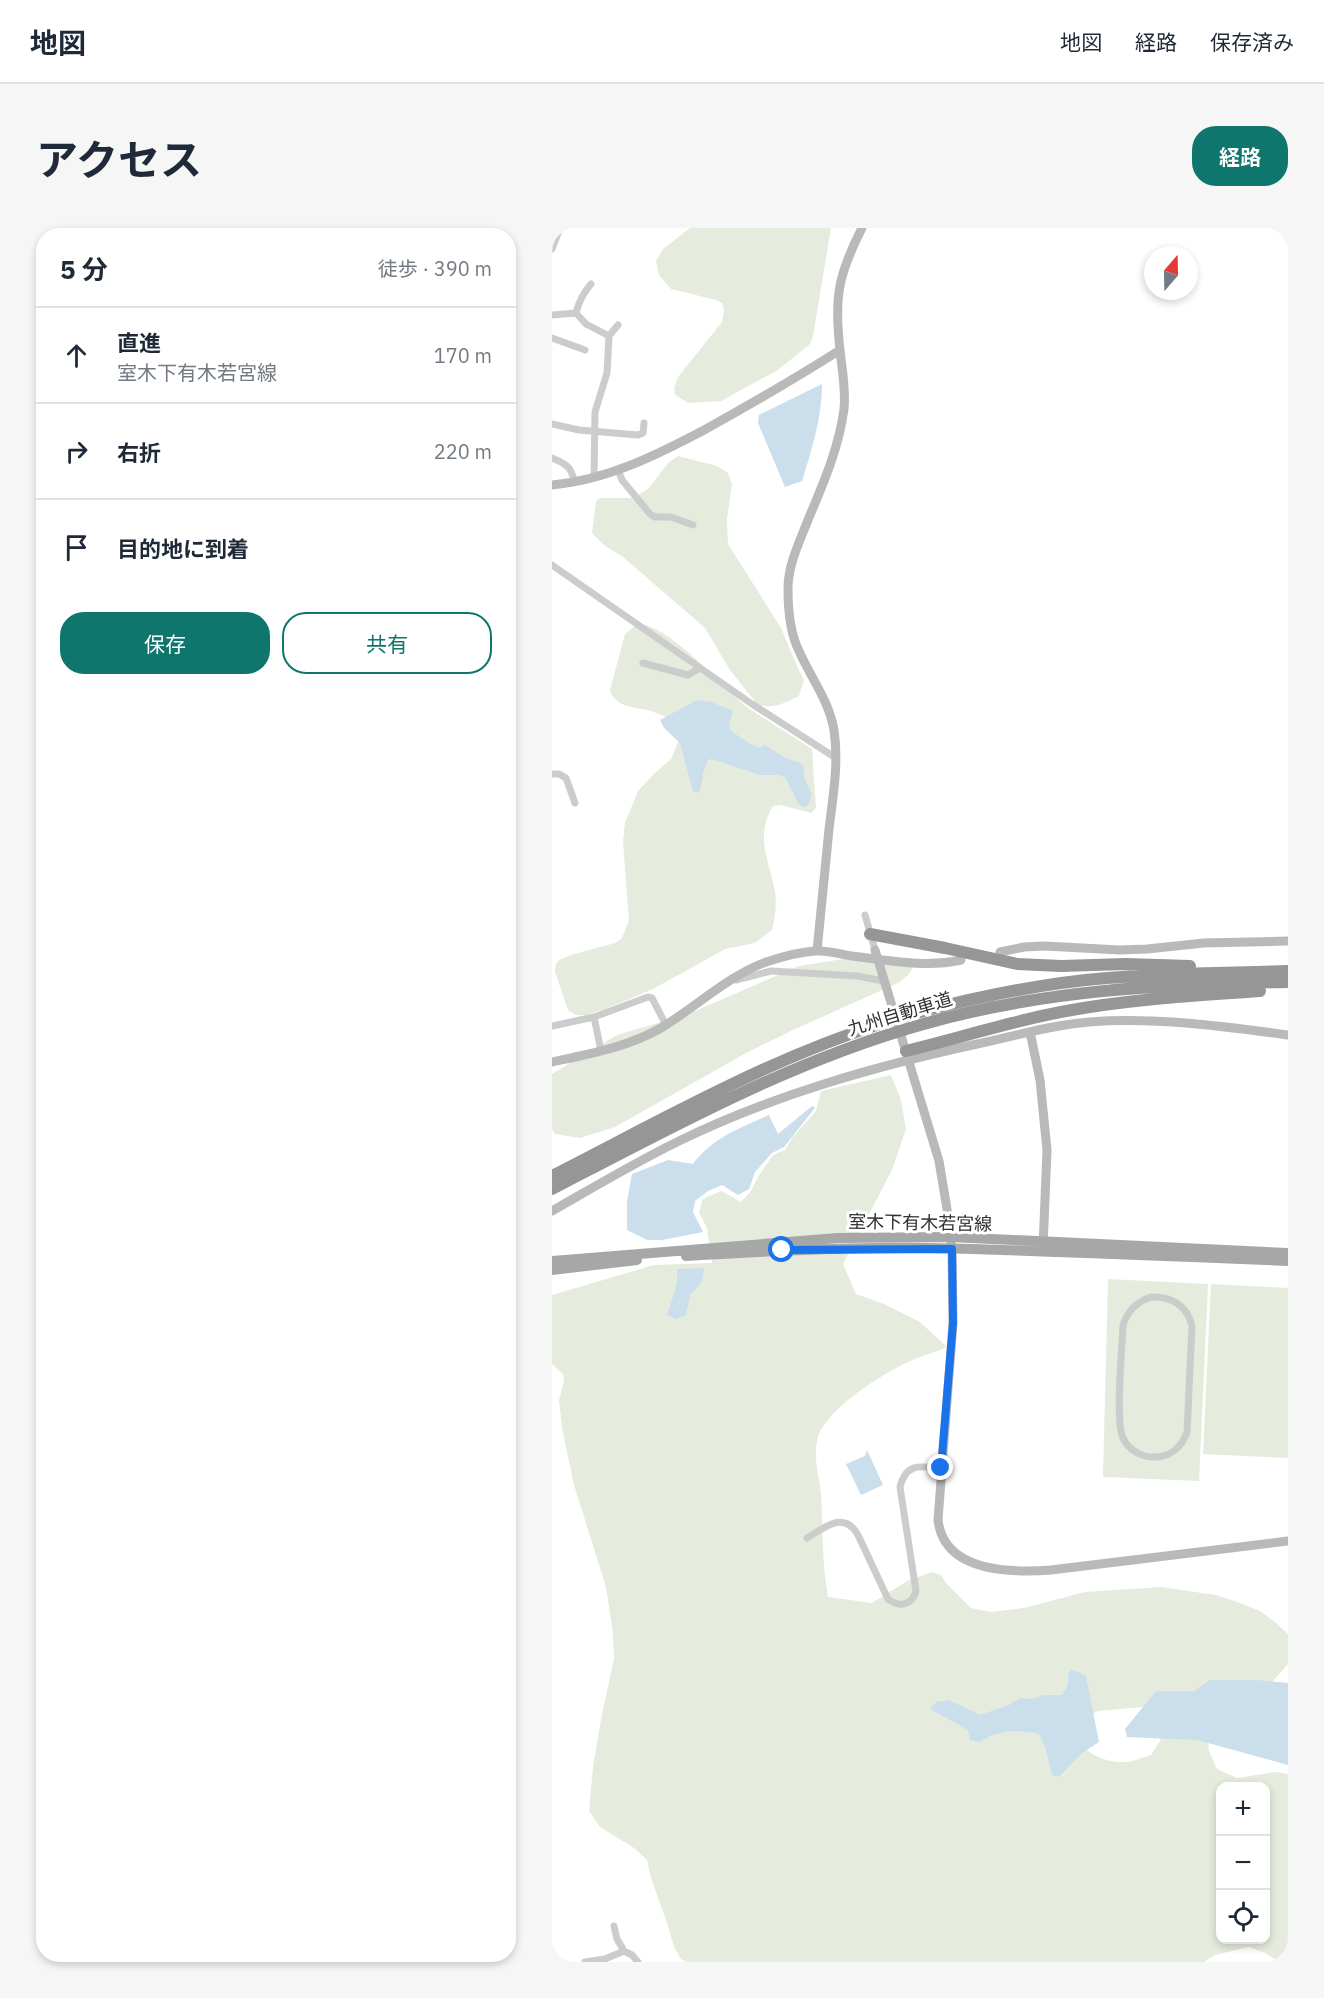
<!DOCTYPE html>
<html lang="ja">
<meta charset="utf-8">
<style>
body{margin:0;font-family:"IBM Plex Sans","Noto Sans JP",sans-serif;background:#f6f6f7;color:#1f2937}
.controls{position:absolute;right:18px;bottom:18px;display:grid;overflow:hidden;border-radius:12px;box-shadow:0 3px 9px #0003}
.controls button{width:54px;height:54px;display:grid;place-items:center;padding:0;border:0;border-bottom:2px solid #e0e1e3;background:#fff;color:#1f2937;font:30px sans-serif}
.compass{position:absolute;left:592px;top:18px;width:54px;height:54px;border-radius:50%;background:#fff;box-shadow:0 3px 9px #0003;rotate:20deg}
.stop{position:absolute;width:18px;height:18px;margin:-14px;border:4px solid #1a73e8;border-radius:50%;background:#fff}
.stop.end{background:#1a73e8;border-color:#fff;box-shadow:0 2px 6px #0008}
.list{margin:0;padding:0;list-style:none}
h2{display:flex;justify-content:space-between;align-items:center;height:78px;margin:0;padding:0 24px;font-size:26px}
h2 small{font-size:20px;font-weight:400;color:#747a83}
.list li{display:grid;grid-template-columns:39px 1fr auto;gap:18px;align-items:center;box-sizing:border-box;height:96px;padding:0 24px;border-top:2px solid #e0e1e3}
.list b{display:block;font-size:22px;white-space:nowrap}
.list p{margin:0;font-size:20px;white-space:nowrap;color:#747a83}
.list em{font-size:20px;font-style:normal;color:#747a83}
.actions{display:flex;gap:12px;padding:18px 24px}
.actions a{flex:1;padding:14px 0;border:2px solid #0f766e;border-radius:24px;text-align:center;font-size:21px;color:#0f766e}
.actions .main{background:#0f766e;color:#fff}
.icon{flex:none;width:33px;height:33px;fill:none;stroke:currentColor;stroke-width:2;stroke-linecap:round;stroke-linejoin:round}
.map{position:relative;flex:none;width:736px;height:1734px;overflow:hidden;border-radius:24px}
header{display:flex;align-items:center;gap:36px;box-sizing:border-box;height:84px;padding:0 30px;background:#fff;border-bottom:2px solid #e0e1e3}
header strong{font-size:28px}
nav{display:flex;gap:33px;margin-inline-start:auto;font-size:21px}
.intro{display:flex;align-items:center;justify-content:space-between;box-sizing:border-box;height:144px;padding:0 36px}
h1{margin:0;font-size:42px}
.button{padding:15px 27px;border-radius:24px;background:#0f766e;color:#fff;font-size:21px;font-weight:700}
main{display:flex;gap:36px;padding:0 36px}
aside{flex:1;background:#fff;border-radius:24px;box-shadow:0 3px 9px #0003}
.map>svg:first-child{display:block}
.green{fill:#e5ecdd;fill-rule:evenodd}
.water{fill:#cadeec}
.lines{fill:none;stroke-linecap:round;stroke-linejoin:round}
.street{stroke:#ccc;stroke-width:7}
.secondary{stroke:#b9b9b9;stroke-width:9}
.primary{stroke:#a7a7a7;stroke-width:10}
.highway{stroke:#969696;stroke-width:12}
.route{stroke:#1a73e8;stroke-width:8}
.labels{text-anchor:middle;stroke-width:6;stroke-linejoin:round;paint-order:stroke}
.street-label{font-size:18px;fill:#2f2f2f;stroke:#fff}
</style>
<header>
<strong>地図</strong>
<nav><a>地図</a><a>経路</a><a>保存済み</a></nav>
</header>
<div class="intro"><h1>アクセス</h1><a class="button">経路</a></div>
<main>
<aside>
<h2>5 分<small>徒歩 · 390 m</small></h2>
<ul class="list">
<li><svg class="icon" aria-label="ahead" viewBox="0 0 24 24"><path d="M12 20V5M6 11l6-6 6 6"/></svg><div><b>直進</b><p>室木下有木若宮線</p></div><em>170 m</em></li>
<li><svg class="icon" aria-label="right" viewBox="0 0 24 24"><path d="M7 20v-9h11M14 6l5 5-5 5"/></svg><div><b>右折</b></div><em>220 m</em></li>
<li><svg class="icon" aria-label="arrive" viewBox="0 0 24 24"><path d="M6 21V4h12l-3 4 3 4H6"/></svg><div><b>目的地に到着</b></div></li>
</ul>
<div class="actions"><a class="main">保存</a><a>共有</a></div>
</aside>
<div class="map">
<svg width="736" height="1734" viewBox="0 0 736 1734">
<rect width="100%" height="100%" fill="#fff"/>
<path class="green" d="M138 0H279L261 108 258 116 226 142 169 173 136 175 123 167 122 160 126 149 170 94 172 82 170 75 164 72 119 61 107 47 104 33 111 21Z
M126 228 165 238 176 245 180 256 175 291 176 316 229 400 245 438 252 452 247 468C232 475 222 482 205 476L178 442 153 400 71 329 52 317 40 305 44 273 48 270H81L96 261 117 234Z
M85 396C116 394 173 463 198 481 218 495 239 507 260 521L264 580 259 585 229 577 221 578C202 608 218 634 223 664 225 676 223 690 220 702L203 715 173 721 101 761 53 781 34 787H24L16 782 3 744 4 736 7 732 19 727 63 715 70 710 77 692 71 613 73 595 86 563 102 546 119 531 129 507 122 492C114 489 107 486 99 483 84 479 63 480 58 462L73 406Z
M291 731 358 735 360 741 357 746 348 754 241 802 196 824 63 899 28 910 3 906 0 901V846L65 807 136 786 247 738Z
M339 847 349 872 354 901 340 942 291 1036 304 1066 332 1076 368 1094 395 1119C380 1125 366 1129 352 1136 326 1149 271 1183 265 1213 261 1231 268 1250 269 1268 271 1302 270 1335 276 1369L320 1375 357 1352 380 1344 389 1347 394 1355 419 1380 439 1384 472 1380 533 1364 609 1359 664 1367 688 1375 708 1383 723 1394 736 1406V1436L713 1462 655 1505 657 1523 665 1541 685 1550 723 1544 736 1546V1734H728L713 1725 697 1719 663 1727 652 1734H135L129 1731 122 1719 115 1695 99 1650 95 1632 82 1620 48 1599 37 1583 41 1539 49 1491 62 1431 61 1405 54 1359 22 1257 10 1200 7 1172 12 1153 11 1146 0 1136V1067L102 1037 160 1035 155 1000 147 984 151 971 169 963 189 974 199 963 207 947 221 927 233 922 240 910 264 883 269 863ZM590 1479 599 1483 611 1502 608 1513 599 1527C592 1529 583 1533 576 1534 560 1535 541 1530 531 1518L534 1490 546 1483ZM668 1558H714V1712H668Z
M556 1051 656 1056 647 1253 551 1249Z
M659 1056 736 1060V1230L651 1226Z"/>
<path class="water" d="M270 156C270 189 260 221 250 253L233 259 206 195 207 187Z
M145 472 159 474 181 483 177 495 178 502 198 516 208 520 213 517C225 524 233 532 247 534L252 539V549L260 567 256 577 253 579 247 577 233 549 227 547H208L160 531 156 532C150 542 151 554 147 565L141 563 128 515 112 500 108 492Z
M260 878 263 880 232 919 220 925 203 944 197 961 186 967 170 957 156 963 143 973 141 984 151 1004 110 1012H95L75 1002V973L80 946 116 932 141 936C160 910 188 900 217 887L226 906Z
M152 1040 150 1054 138 1067 134 1087 124 1091 115 1087C119 1071 127 1059 125 1041Z
M315 1222 331 1257 309 1267 294 1236 313 1228Z
M519 1441 534 1448 547 1514 530 1525 507 1549 500 1547 493 1519 487 1506C465 1501 447 1501 428 1514L418 1512 416 1502 378 1481 384 1474 397 1472 428 1487 457 1477 468 1470 481 1471 491 1467H510L516 1457V1447Z
M658 1452H705L736 1455V1537L645 1512 575 1509 573 1501 604 1463H643Z"/>
<g class="lines">
<path class="street" d="M0 21 8 0
M24 85C27 73 31 65 39 56
M0 87 24 85 34 96 57 108
M0 110 33 122
M0 196 27 202 86 207 91 205 92 195
M0 230C14 236 20 239 22 254
M66 242 70 252 98 286 103 289H119L141 297
M42 250 43 184 55 145 57 108 66 97
M0 337 200 476 284 530
M91 435 136 447 148 440
M0 546H7L14 550 23 575
M313 687 323 722
M184 752 219 743 305 748 332 753
M42 789 49 823
M0 798 42 789 96 769 100 770 114 797
M599 1069C619 1068 635 1077 640 1098L635 1204C630 1218 620 1228 605 1229 591 1230 577 1223 571 1210 563 1194 570 1120 571 1098 575 1083 584 1074 599 1069Z
M255 1310C272 1300 292 1282 306 1307L336 1371C348 1380 360 1377 364 1363L348 1259C354 1235 368 1238 389 1240
M62 1698 65 1711 72 1723
M33 1734 53 1731 72 1723 80 1727 86 1734"/>
<path class="secondary" d="M0 257C55 252 105 227 154 201 199 176 244 150 288 122
M323 722 387 933 395 981 400 1021 401 1095 386 1292C392 1344 459 1345 499 1342L736 1313
M265 723C269 682 273 642 277 601 281 568 287 535 282 502 277 473 259 450 247 423 238 405 236 382 236 361 236 337 247 315 256 292 271 256 287 220 292 181 294 160 290 142 288 122 282 70 286 47 310 0
M448 724 472 719 492 718 568 722 595 721 652 715 736 713
M478 804 488 852 495 922 491 1020
M0 834C37 826 76 819 109 800 144 779 176 748 214 734 229 729 248 724 263 723 275 722 288 726 300 728 335 732 374 740 409 732
M0 983C42 959 84 934 127 913 221 867 324 838 425 816 462 808 500 797 537 794 603 789 670 798 736 807"/>
<path class="primary" d="M134 1028C216 1023 298 1019 380 1020 499 1023 617 1028 736 1033
M0 1033 286 1010 398 1009 736 1025
M0 1042 85 1032"/>
<path class="highway" d="M318 706 393 720 465 736 509 738 574 736 638 738
M354 823C415 808 476 788 538 779 594 770 651 767 708 763
M0 948C120 887 237 819 368 784 429 768 492 755 555 750 615 745 676 745 736 743
M0 961C119 899 238 834 368 797 488 762 612 756 736 754"/>
</g>
<g class="lines">
<path class="route" d="M230 1022 400 1021 401 1095 389 1240"/>
</g>
<g class="labels">
<g class="street-label">
<text transform="translate(348 786) rotate(-17)" y="6">九州自動車道</text>
<text transform="translate(368 995) rotate(1)" y="6">室木下有木若宮線</text>
</g>
</g>
</svg>
<div class="controls">
<button>+</button>
<button>−</button>
<button><svg class="icon" aria-label="locate" viewBox="0 0 24 24"><circle cx="12" cy="12" r="6"/><path d="M12 2v4M12 18v4M2 12h4M18 12h4"/></svg></button>
</div>
<svg class="compass" viewBox="-18 -18 36 36"><path d="M0-13l5 13h-10z" fill="#e53935"/><path d="M0 13l5-13h-10z" fill="#747a83"/></svg>
<div class="stop" style="left:230px;top:1022px"></div>
<div class="stop end" style="left:389px;top:1240px"></div>
</div>
</main>
